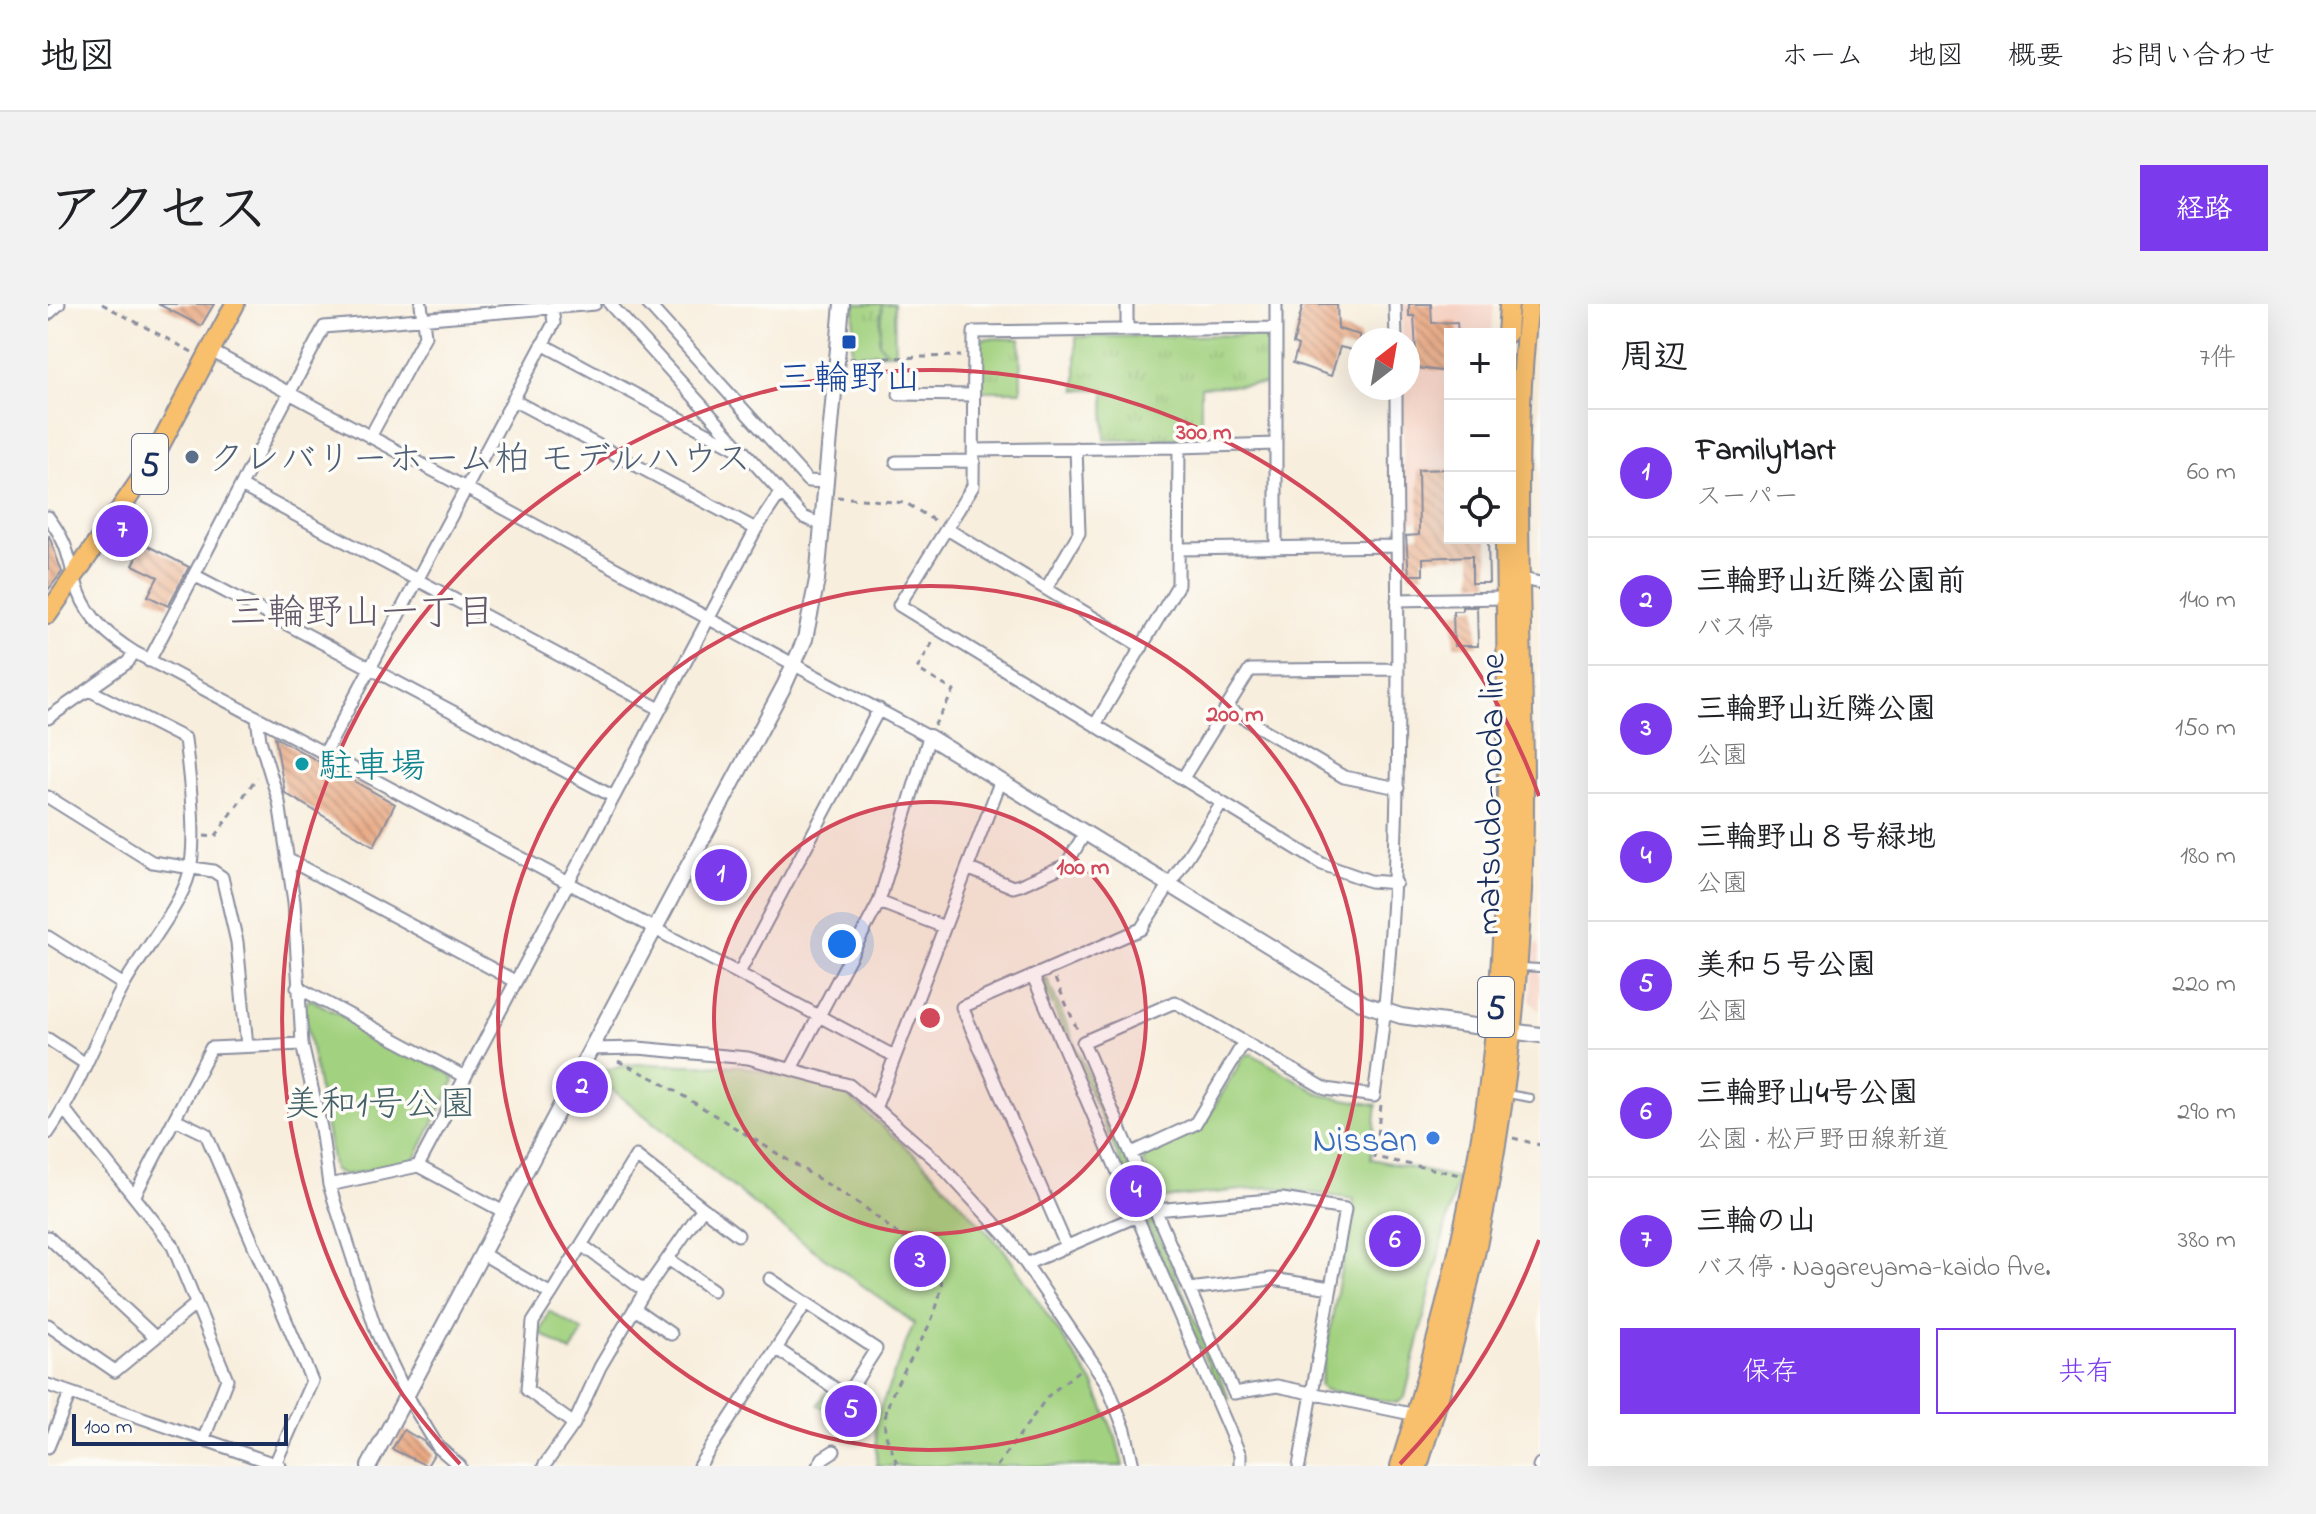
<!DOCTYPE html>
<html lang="ja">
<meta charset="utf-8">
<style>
body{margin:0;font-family:"Indie Flower","Klee One",sans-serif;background:#f2f2f2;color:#202124}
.controls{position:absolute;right:24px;top:24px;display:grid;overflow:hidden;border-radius:0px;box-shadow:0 8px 32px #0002}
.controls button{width:72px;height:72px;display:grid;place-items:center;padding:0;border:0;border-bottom:2px solid #e0e0e0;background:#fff;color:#202124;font:40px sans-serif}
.compass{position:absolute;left:1300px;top:24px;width:72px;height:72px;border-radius:50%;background:#fff;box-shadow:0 8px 32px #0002;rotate:31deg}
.scale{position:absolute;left:24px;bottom:20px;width:216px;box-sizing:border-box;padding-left:8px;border:4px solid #1b2f5e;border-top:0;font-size:22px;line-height:28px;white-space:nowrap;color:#1b2f5e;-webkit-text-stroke:6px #fdfcf7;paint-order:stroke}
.you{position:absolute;left:794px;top:640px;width:28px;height:28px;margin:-20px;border:6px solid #fff;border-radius:50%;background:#1a73e8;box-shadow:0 0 0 12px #1a73e833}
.badge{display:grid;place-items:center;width:52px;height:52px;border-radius:50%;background:#7c3aed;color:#fff;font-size:26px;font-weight:700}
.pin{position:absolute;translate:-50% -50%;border:4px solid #fff;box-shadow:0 2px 8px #0006}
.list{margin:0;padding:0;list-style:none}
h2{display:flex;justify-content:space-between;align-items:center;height:104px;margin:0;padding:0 32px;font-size:34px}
h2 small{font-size:26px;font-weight:400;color:#757577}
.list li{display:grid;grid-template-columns:52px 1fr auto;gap:24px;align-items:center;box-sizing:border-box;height:128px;padding:0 32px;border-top:2px solid #e0e0e0}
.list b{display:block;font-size:30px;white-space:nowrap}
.list p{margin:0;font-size:26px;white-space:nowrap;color:#757577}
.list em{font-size:26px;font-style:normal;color:#757577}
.actions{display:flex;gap:16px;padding:24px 32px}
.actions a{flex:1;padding:18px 0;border:2px solid #7c3aed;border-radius:0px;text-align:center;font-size:28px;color:#7c3aed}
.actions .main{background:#7c3aed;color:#fff}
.icon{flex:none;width:44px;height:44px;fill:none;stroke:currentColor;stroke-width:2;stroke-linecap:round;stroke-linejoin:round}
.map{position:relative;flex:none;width:1492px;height:1162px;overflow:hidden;border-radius:0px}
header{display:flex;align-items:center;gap:48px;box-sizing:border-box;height:112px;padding:0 40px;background:#fff;border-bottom:2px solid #e0e0e0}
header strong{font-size:38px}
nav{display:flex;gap:44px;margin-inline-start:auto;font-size:28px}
.intro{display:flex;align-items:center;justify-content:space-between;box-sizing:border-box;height:192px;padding:0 48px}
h1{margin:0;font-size:56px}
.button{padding:20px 36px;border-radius:0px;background:#7c3aed;color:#fff;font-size:28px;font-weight:700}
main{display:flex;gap:48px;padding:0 48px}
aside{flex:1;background:#fff;border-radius:0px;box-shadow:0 8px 32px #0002}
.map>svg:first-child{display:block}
.built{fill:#f6d2c4}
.grass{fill:url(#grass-tufts);stroke:#5e806e;stroke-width:2}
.green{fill:#a2d17f;stroke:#5e806e;stroke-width:2}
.building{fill:url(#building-back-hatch)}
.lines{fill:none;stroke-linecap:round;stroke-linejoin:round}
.service-casing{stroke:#8a8e9e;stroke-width:10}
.minor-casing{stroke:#8a8e9e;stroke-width:15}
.tertiary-casing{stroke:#8a8e9e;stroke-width:18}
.primary-casing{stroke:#8a8e9e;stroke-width:22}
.path{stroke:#8a8e9e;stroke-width:3;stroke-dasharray:6 6;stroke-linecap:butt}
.service{stroke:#fff;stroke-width:6}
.minor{stroke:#fff;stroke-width:11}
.tertiary{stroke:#fff;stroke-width:14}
.primary{stroke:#f8bf6c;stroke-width:18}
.ring{fill:none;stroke:#d1495b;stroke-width:4}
.transit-dot{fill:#1a4fb4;stroke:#fdfcf7;stroke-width:3}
.service-dot{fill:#5c6f8a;stroke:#fdfcf7;stroke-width:3}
.culture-dot{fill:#0f9aa8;stroke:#fdfcf7;stroke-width:3}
.shop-dot{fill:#3f7fe0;stroke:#fdfcf7;stroke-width:3}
.labels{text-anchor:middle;stroke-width:7;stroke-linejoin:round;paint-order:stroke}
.shield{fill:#fdfcf7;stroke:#5f6c8c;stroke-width:2}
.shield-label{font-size:34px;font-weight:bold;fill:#1b2f5e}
.transit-label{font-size:36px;fill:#164399;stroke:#fdfcf7}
.service-label{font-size:36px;fill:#4e5e75;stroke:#fdfcf7;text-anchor:start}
.culture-label{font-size:36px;fill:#0d838f;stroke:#fdfcf7;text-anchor:start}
.street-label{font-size:36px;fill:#1b2f5e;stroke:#fdfcf7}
.park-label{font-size:36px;fill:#446068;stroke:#fdfcf7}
.shop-label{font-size:36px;fill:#366cbe;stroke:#fdfcf7;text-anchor:end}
.neighbourhood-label{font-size:38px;fill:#63596b;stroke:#fdfcf7}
.centre{fill:#d1495b;stroke:#fdfcf7;stroke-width:4}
.ring-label{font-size:24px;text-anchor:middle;font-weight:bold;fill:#d1495b;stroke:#fdfcf7;stroke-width:7;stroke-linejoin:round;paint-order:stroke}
</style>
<header>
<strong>地図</strong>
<nav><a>ホーム</a><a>地図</a><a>概要</a><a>お問い合わせ</a></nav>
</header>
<div class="intro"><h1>アクセス</h1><a class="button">経路</a></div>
<main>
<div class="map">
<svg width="1492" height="1162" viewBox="0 0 1492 1162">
<defs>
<pattern id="grass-tufts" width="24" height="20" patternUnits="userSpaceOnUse" patternTransform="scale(2)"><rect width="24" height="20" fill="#a2d17f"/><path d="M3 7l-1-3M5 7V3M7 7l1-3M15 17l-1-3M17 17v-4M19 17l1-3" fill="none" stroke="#8bb470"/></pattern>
<pattern id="building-back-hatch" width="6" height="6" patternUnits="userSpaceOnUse" patternTransform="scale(2)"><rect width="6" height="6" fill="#e8a882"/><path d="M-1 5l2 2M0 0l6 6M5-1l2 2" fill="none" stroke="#bb896e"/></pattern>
</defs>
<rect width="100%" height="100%" fill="#fdfcf7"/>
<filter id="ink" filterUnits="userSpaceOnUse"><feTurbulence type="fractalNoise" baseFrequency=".0125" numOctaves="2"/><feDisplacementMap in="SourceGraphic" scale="16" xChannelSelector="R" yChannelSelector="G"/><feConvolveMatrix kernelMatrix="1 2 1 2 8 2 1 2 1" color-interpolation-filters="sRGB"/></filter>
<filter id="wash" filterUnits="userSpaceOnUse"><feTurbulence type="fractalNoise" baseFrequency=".006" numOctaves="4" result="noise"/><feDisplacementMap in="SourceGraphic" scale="32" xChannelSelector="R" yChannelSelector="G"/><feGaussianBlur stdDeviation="1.8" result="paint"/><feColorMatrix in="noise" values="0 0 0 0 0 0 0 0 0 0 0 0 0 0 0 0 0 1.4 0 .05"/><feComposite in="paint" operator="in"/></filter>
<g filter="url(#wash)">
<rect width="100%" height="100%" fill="#f8eedd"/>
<path class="built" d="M1354 0H1446L1444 30H1402V217H1356L1355 84H1360V36H1354Z
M1487 640H1492V708L1482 696Z"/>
<path class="grass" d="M807 0H834L831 39 840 49 803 50Z
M1216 31 1221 35V80L1153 83V134L1057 136 1056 85 1028 86V33Z
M936 34 972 35 973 87H932V39Z"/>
<path class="green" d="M834 0H846L847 49H840L831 39Z
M999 675 1181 1095 1175 1096 995 679Z
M262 695 404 771 406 778 368 853 360 859 297 871 286 866 255 701Z
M1204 750 1274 791 1329 801 1323 855 1409 874 1357 1093 1349 1099 1277 1086 1272 1081 1306 895 1222 883 1118 894 1110 891 1095 857 1096 851 1153 825 1197 751Z
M585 760 692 762 794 787 875 858 957 947 1046 1081 1068 1134 1075 1162H829L827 1118 866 1019 733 922 544 769Z
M501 1007 535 1027 523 1048 492 1029Z
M778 1088 798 1101 806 1092 826 1104 819 1129 770 1101Z"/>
<g id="blocks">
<path class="building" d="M110 0H166L153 22Z
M1255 0H1289L1290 25 1312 31V48L1292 43 1283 72 1245 59 1250 42 1245 40Z
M1361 0H1383L1384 19 1409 18 1410 30H1402V68L1369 64 1366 12H1361Z
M1402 165V234H1440L1441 279H1424V252L1375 254V271H1361L1358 232 1371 231 1370 166Z
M1 232 14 268 0 286V233Z
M96 240 141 263 120 302 100 292 110 273 85 261Z
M1414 303H1429L1430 342H1406L1405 307H1414Z
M227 433 347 500 326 542 237 489Z
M356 1126 375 1137 386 1150 379 1162 344 1145Z"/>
</g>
</g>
<g filter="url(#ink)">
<use href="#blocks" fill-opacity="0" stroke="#8a8e9e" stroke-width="2"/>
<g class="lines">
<defs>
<path id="service" d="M1472 663 1492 664
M1459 790 1482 794"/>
<path id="minor" d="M562 0 755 213 775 221
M600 0 760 177 779 178
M1079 0V25
M1228 0V244
M1347 0 1348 36
M0 10 11 0
M1226 24 926 28 925 182 851 301 1274 560 1322 577 1348 579
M494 40 687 144
M163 47 881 433 831 598 743 765
M1348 84C1348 321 1360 557 1326 792L1278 785 1127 698 1035 738 1186 1089 1229 1082 1368 1111
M851 90 925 91
M465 96 708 225
M322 133 377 32 373 0
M1131 143 1228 140
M925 146 1131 143 1130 281 1047 421
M848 158 926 157
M193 182 612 405
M0 213C24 245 19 256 31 288 41 315 62 333 86 348L846 752
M899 225 1094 343
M1132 245 1348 242
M146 271 566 493
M1475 275 1492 279
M998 285 1031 229 1028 144
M1349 296 1457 294
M101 357 276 23 547 0
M1179 404 1296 473 1350 484
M0 414 80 358 86 348
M209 414 212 436 231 498 246 598 254 740 273 824 281 881 329 1029 358 1090 390 1143 412 1162
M277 449 506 19 504 4
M1135 474 1202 366 1350 365
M0 493 104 558 165 567 174 573 189 638 199 742
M239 555 467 677
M919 564 965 583 972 581 1018 561 1037 529
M831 598 896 623
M0 633 76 681
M691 669 831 405
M985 672 1192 1151V1162
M249 683 417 773
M0 735 38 760
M543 745 590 744 700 754 801 781 890 858 961 935 1058 1078 1077 1126 1085 1162
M828 802 953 476
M16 805 124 940 179 1075 156 1134
M127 815 158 830 264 1077 227 1160
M0 829C32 783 49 730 76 681 93 650 133 602 141 570 150 536 141 470 137 435L41 386
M1084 849 1147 820 1196 738
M370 862 708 225 732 189
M281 881 370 862 456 908
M87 891 163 744 254 740
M655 904 690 931
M1107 906 1234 895 1297 905 1251 1162
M0 933 107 1033
M1018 941 914 703 1093 625 1174 499
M433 949 503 990 485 1018 479 1086 526 1120 552 1063 597 987 535 942
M620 955 665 986
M978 960 1089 912
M722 975 828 1045 798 1092 729 1045
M1141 985 1224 975 1283 984
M503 990 588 852 655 904 597 987
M587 1005 623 1030
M0 1021 67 1067 148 1000
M0 1081 232 1162
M0 1143 22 1090
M496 1162 526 1120
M651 1162 758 999
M770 1162 775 1154 786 1147
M1491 1162 1492 1160"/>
<path id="tertiary" d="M881 433 1316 700 1353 712 1492 731
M321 1162 737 380 757 335 769 276 794 0"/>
<path id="primary" d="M1459 30 1461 0
M0 310 99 166 187 0
M1352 1162C1393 1030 1428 893 1444 755 1464 582 1459 407 1457 234
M1370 1162C1430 976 1466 782 1474 586 1483 393 1458 192 1481 0"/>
</defs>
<use href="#service" class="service-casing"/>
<use href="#minor" class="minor-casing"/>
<use href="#tertiary" class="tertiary-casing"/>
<use href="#primary" class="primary-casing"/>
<path class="path" d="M54 0 144 48
M801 55 913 52
M789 193 858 199 887 217
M886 422 906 387 869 365 886 336
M156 532 167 533 209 473
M1007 675 1030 727
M570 757 609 776 815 902 893 965C900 1024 832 1078 837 1127 839 1138 847 1150 849 1162
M1333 801 1326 853 1412 871
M1465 834 1492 841
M824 1109 840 1107
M949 1162 1000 1092 1035 1063"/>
<use href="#service" class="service"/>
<use href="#minor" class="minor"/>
<use href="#tertiary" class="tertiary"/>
<use href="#primary" class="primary"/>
</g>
</g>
<circle cx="882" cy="714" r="216" fill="#d1495b" fill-opacity=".12"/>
<g class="ring">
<circle cx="882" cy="714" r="216"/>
<circle cx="882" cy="714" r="432"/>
<path d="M1491 936A648 648 0 0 1 1352 1160M412 1160A648 648 0 1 1 1491 492"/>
</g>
<rect class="transit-dot" x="793" y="30" width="16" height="16" rx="4"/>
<circle class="service-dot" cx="144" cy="153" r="8"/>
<circle class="culture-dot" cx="254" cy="460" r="8"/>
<circle class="shop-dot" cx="1385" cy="834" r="8"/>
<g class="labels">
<g class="shield">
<rect x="84" y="130" width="36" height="60" rx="6"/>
<rect x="1430" y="673" width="36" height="60" rx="6"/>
</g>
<g class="shield-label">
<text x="102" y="172">5</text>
<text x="1448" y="715">5</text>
</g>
<g class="transit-label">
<text x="801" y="85">三輪野山</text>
</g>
<g class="service-label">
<text x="160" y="166">クレバリーホーム柏 モデルハウス</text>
</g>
<g class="culture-label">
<text x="270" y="473">駐車場</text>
</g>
<g class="street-label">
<text transform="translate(1440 490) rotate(-89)" y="13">matsudo-noda line</text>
</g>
<g class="park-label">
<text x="332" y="811">美和1号公園</text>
</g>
<g class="shop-label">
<text x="1369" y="847">Nissan</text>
</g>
<g class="neighbourhood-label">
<text x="314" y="320">三輪野山一丁目</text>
</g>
</g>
<circle cx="882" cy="714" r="12" class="centre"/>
<g class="ring-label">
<text x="1156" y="135">300 m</text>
<text x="1187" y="417">200 m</text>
<text x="1035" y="570">100 m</text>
</g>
</svg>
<div class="controls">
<button>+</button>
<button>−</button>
<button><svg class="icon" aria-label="locate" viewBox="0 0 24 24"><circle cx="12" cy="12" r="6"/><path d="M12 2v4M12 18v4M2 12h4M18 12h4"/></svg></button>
</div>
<svg class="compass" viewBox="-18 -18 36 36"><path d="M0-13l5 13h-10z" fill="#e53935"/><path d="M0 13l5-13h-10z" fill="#757577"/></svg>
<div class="scale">100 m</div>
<div class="you"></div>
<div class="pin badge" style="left:673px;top:571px">1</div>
<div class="pin badge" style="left:534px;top:783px">2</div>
<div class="pin badge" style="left:872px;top:957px">3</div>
<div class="pin badge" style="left:1088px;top:887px">4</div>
<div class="pin badge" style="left:803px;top:1107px">5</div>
<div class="pin badge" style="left:1347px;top:937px">6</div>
<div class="pin badge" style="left:74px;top:227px">7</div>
</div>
<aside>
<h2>周辺<small>7件</small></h2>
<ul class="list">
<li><span class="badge">1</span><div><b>FamilyMart</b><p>スーパー</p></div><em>60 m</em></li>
<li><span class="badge">2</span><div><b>三輪野山近隣公園前</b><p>バス停</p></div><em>140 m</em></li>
<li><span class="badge">3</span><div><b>三輪野山近隣公園</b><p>公園</p></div><em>150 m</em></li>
<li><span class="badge">4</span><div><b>三輪野山８号緑地</b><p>公園</p></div><em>180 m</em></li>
<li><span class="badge">5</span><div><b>美和５号公園</b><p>公園</p></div><em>220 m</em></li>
<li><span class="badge">6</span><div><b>三輪野山4号公園</b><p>公園 · 松戸野田線新道</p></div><em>290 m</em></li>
<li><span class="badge">7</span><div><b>三輪の山</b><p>バス停 · Nagareyama-kaido Ave.</p></div><em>380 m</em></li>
</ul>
<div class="actions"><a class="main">保存</a><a>共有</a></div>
</aside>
</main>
